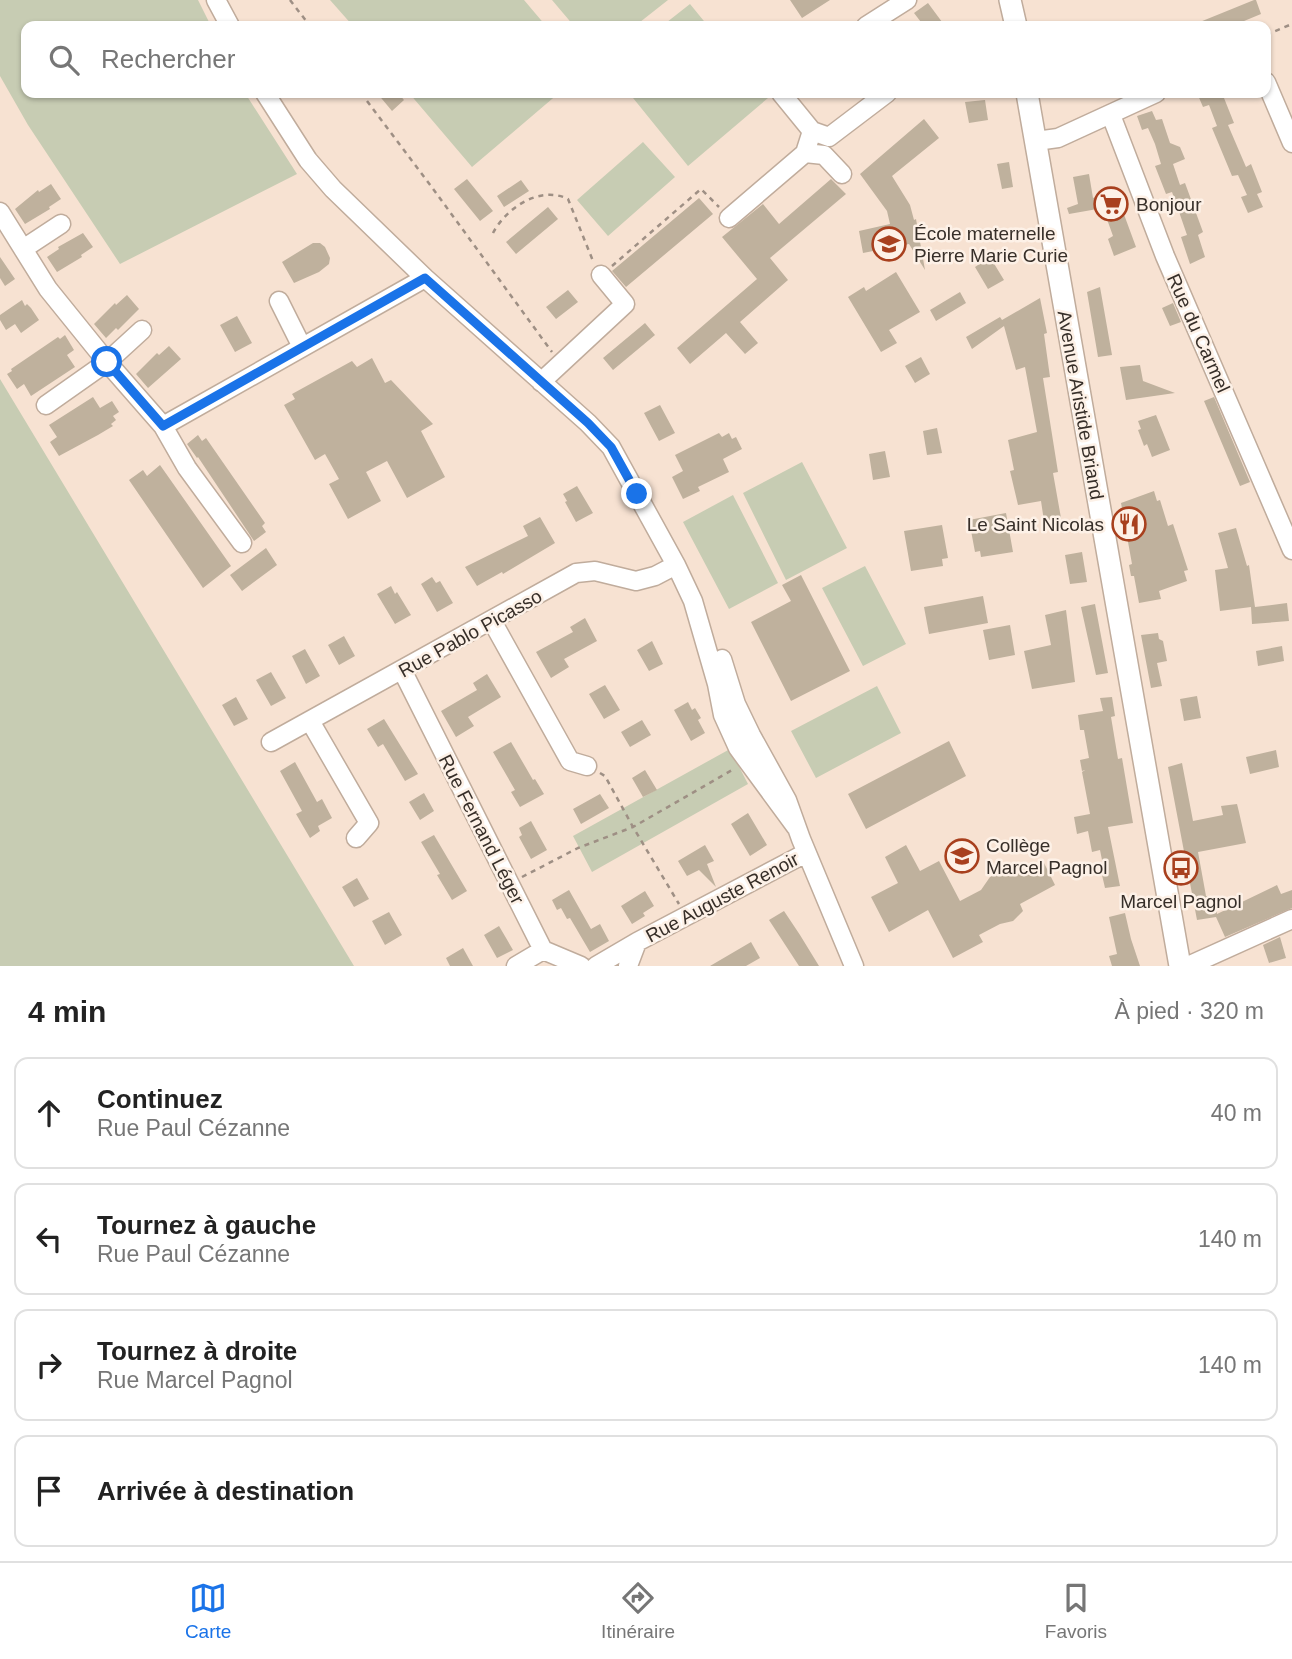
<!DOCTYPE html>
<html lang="fr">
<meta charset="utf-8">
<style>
body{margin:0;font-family:Helvetica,sans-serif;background:#f6f6f6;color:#222}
.stop{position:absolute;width:21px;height:21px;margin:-16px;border:5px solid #1a73e8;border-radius:50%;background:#fff}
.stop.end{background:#1a73e8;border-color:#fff;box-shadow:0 2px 7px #0008}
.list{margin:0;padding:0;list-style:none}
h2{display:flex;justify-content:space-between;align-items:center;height:91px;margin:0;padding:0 28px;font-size:30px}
h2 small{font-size:23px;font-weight:400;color:#767676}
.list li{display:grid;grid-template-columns:46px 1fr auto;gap:21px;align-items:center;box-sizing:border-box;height:112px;margin:0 14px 14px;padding:0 14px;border:2px solid #e0e0e0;border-radius:14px}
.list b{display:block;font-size:26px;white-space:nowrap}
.list p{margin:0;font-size:23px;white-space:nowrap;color:#767676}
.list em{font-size:23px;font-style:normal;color:#767676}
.icon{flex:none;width:38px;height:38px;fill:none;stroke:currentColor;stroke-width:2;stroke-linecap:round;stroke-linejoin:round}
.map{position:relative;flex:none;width:1292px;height:966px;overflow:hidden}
.search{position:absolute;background:#fff;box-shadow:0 2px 5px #0004;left:21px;right:21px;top:21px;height:77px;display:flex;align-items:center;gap:18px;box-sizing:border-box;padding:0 24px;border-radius:14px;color:#767676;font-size:26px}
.sheet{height:595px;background:#fff}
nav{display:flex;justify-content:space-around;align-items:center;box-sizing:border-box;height:98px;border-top:2px solid #e0e0e0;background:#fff;font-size:19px;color:#767676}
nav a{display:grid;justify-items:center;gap:4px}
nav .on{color:#1a73e8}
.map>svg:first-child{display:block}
.green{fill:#c7ccb3}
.building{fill:#bfb19d}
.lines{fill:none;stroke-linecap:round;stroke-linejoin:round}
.minor-casing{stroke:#c0ac9c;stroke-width:21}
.major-casing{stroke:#c0ac9c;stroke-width:24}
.path{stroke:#9e8f84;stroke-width:2.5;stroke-dasharray:5 5;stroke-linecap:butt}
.minor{stroke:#fff;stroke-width:18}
.major{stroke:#fff;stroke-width:21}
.route{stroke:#1a73e8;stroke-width:9}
.labels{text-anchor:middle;stroke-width:5;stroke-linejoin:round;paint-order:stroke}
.poi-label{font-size:19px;fill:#372f29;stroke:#fdf1e7;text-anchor:start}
.street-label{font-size:19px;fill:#372f29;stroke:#fdf1e7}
</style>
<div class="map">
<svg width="1292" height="966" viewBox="0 0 1292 966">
<rect width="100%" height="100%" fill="#f7e2d2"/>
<path class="green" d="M0 0H198L211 26H26V93H245L297 174 120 264 28 125 0 76Z
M330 0H524L546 26H353Z
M552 0H668L635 26H574Z
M690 4 708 26H662Z
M409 93H559L472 167Z
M629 93H764L768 98 688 166Z
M643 142 675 177 608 236 577 200Z
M0 379 354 966H0Z
M802 462 847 548 786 580 743 493Z
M733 495 778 583 729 609 683 522Z
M865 566 906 644 863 666 822 588Z
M877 686 901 733 816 778 791 731Z
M730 749 748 784 592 872 573 836Z"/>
<path class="building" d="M790 0H830L802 18Z
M1254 0H1256L1261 14 1232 26H1190Z
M928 3 945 26H924L914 13Z
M377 93H398L404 100 392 111Z
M1197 93H1236L1224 98 1234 123 1228 125 1246 167 1251 164 1262 192 1257 194 1263 207 1248 213 1241 197 1247 195 1238 175 1232 176 1212 128 1217 126 1209 105 1203 107Z
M985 100 988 120 969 123 965 102Z
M1152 111 1156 120 1162 119 1170 143 1180 147 1185 159 1173 164 1180 185 1185 183 1203 232 1198 235 1205 257 1190 264 1181 237 1187 235 1177 206 1172 192 1166 194 1155 166 1161 164 1155 144 1148 128 1142 130 1137 116Z
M924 119 939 138 892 176 910 205 914 220 916 219 925 270 909 244 863 253 859 231 890 224 887 211 860 174Z
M1009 162 1013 187 1002 189 997 164Z
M1089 174 1093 198 1115 190 1136 247 1114 256 1108 239 1113 236 1103 208 1069 214 1067 208 1078 204 1073 177Z
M467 179 493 211 480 221 454 189Z
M831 179 846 194 770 258 788 280 740 322 758 343 745 354 726 333 690 364 677 348 757 279 722 237 763 204 779 224Z
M521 180 529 191 504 207 497 196Z
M51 184 61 199 49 207 50 209 25 224 15 209 38 190 39 192Z
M699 198 713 214 626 287 612 271Z
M548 207 558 219 516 254 506 242Z
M83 233 93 247 81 255 82 257 57 272 47 257 59 249 58 247Z
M313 243H320L325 247 330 258 329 264 319 272 294 283 282 262Z
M0 257 15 279 5 286 0 278Z
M990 257 1004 280 988 289 975 267Z
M896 272 920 312 889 330 897 343 881 352 848 297 864 287 866 291Z
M1100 287 1112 355 1098 357 1087 292Z
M568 290 578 302 556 319 546 307Z
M960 292 966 303 936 321 930 310Z
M127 295 139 309 118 330 116 328 106 338 94 324 115 303 116 305Z
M1040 298 1047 333 1044 334 1050 377 1043 378 1058 472 1053 473 1061 518 1044 521 1041 501 1018 505 1010 471 1014 470 1008 440 1037 432 1025 367 1016 370 1004 326 972 349 966 337 1000 317 1002 320Z
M22 300 25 306 27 304 31 308 39 320 21 333 15 324 6 330 0 320V315Z
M1173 303 1181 322 1170 326 1162 308Z
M237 316 252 343 235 352 220 325Z
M645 323 655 335 613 370 603 358Z
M65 335 74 350 67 355 75 367 31 396 24 384 17 389 7 374 12 371 11 369 58 337 60 339Z
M169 346 181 359 148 388 136 374 157 353 159 355Z
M921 357 930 374 915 383 905 366Z
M372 358 385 383 391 380 433 424 421 431 445 477 407 498 387 461 366 472 381 501 348 519 329 484 339 479 325 454 315 460 284 405 295 399 292 394 352 361 357 367Z
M1140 365 1143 381 1175 393 1126 400 1120 367Z
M93 397 100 408 112 401 119 412 113 416 116 420 111 424 113 426 98 435 59 456 50 442 57 437 49 425Z
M1214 397 1250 482 1240 486 1204 401Z
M660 405 675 433 659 441 644 413Z
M1156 415 1170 450 1152 457 1147 444 1144 446 1138 430 1141 429 1138 421Z
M937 428 942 453 927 455 923 431Z
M719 433 722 437 729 433 732 439 736 437 742 449 723 459 729 472 698 487 700 491 683 499 672 477 683 471 675 455Z
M198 435 202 441 206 438 265 523 262 526 266 532 254 541 198 457 197 458 187 444Z
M885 451 890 477 873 480 869 454Z
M160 465 231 566 203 588 129 480 143 470 147 476Z
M577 486 593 513 576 522 565 502 567 501 563 494Z
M1154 491 1157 501 1160 500 1168 526 1173 524 1188 570 1184 571 1187 581 1159 591 1161 599 1139 603 1134 576H1131L1129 565 1132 564 1121 503Z
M1006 513 1013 552 981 557 980 551 975 552 969 520Z
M540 517 555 543 503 574 502 572 477 586 465 567 528 536 523 526Z
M942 525 948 558 942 559 943 566 911 571 904 531Z
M1236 528 1247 566 1249 565 1255 607 1287 603 1289 621 1252 624 1251 607 1220 611 1215 570 1228 568 1218 533Z
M266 548 277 565 242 591 230 575Z
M1082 552 1087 582 1070 584 1065 555Z
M801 575 850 671 791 701 751 622 791 601 782 585Z
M432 577 436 583 440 581 453 603 437 612 421 584Z
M391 586 395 594 397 592 411 615 395 624 377 594Z
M983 596 988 623 929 634 924 607Z
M1095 604 1108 673 1096 675 1081 607Z
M1066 610 1075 682 1032 689 1024 651 1051 645 1045 615Z
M585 618 597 641 564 659 569 667 551 678 536 652 573 632 570 627Z
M1010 625 1015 655 989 660 983 630Z
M1158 633 1159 639 1163 641 1167 661 1157 663 1162 686 1151 688 1141 635Z
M344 636 355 656 339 665 328 645Z
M652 641 663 664 649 671 637 650Z
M1282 646 1284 661 1258 666 1256 651Z
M305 649 320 676 306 684 292 656Z
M271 672 286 698 271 706 256 680Z
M487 674 501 697 468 717 474 726 456 737 441 711 477 690 473 683Z
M605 685 620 710 604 719 589 694Z
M1197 696 1201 718 1184 721 1180 699Z
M236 697 248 719 234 726 222 705Z
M1112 697 1115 716 1111 717 1118 759 1122 758 1133 823 1108 827 1120 886 1105 888 1102 875H1105L1100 850 1092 852 1088 831 1077 834 1074 817 1090 814 1082 772 1085 770 1082 771 1080 760 1089 758 1084 730H1080L1078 715 1103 711 1100 698Z
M688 702 692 710 695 708 701 718 698 720 705 733 691 741 674 710Z
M384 719 418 774 405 781 383 744 378 747 367 729Z
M642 720 651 735 630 747 621 732Z
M949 741 966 776 866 829 848 794Z
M511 742 533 780 535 779 544 794 520 807 511 792 515 790 493 752Z
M1276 750 1279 767 1250 774 1246 757Z
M295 762 317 802 322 799 332 818 318 826 320 831 310 838 296 814 302 811 280 771Z
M1182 763 1193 821 1223 815 1221 806 1237 804 1239 812 1246 843 1198 852 1206 896H1211L1212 902H1215L1217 914 1277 885 1281 894 1292 890V908L1225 937 1216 917 1197 920 1168 767Z
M645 770 657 790 643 797 632 778Z
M424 793 434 811 420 820 409 802Z
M600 794 609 808 581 824 573 809Z
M748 813 767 845 750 856 731 824Z
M531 821 547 850 531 859 519 837 522 835 519 828Z
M434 835 467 891 452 900 437 875 440 874 421 842Z
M705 845 714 861 707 864 716 887 699 870 687 876 678 861Z
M906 845 920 871 939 861 960 901 981 890 990 877 1017 863 1018 865 1024 862 1028 869 1043 861 1055 885 1020 904 1023 911 1013 921 1000 924 979 935 983 942 953 958 928 910 889 932 871 897 898 883 885 857Z
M357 878 369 899 354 907 342 887Z
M569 890 591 929 600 924 609 941 590 952 570 918 567 919 561 908 557 910 552 900Z
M645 891 654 906 643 913 645 916 632 924 621 906Z
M784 911 800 935 819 966H799L769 920Z
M389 912 402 935 385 945 372 921Z
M1125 913 1131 939 1140 966H1112L1109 956 1117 954 1109 917Z
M499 926 513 950 497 958 484 935Z
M1280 937 1286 958 1269 963 1263 945Z
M751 942 760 958 746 966H710Z
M463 948 473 966H450L446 958Z"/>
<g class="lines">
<defs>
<path id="minor" d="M216 0 230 26
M866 26 907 0
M1266 82 1292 143
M265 93 308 160 333 189 425 278 588 423 611 447 676 565 693 601 717 684 723 715 738 748 796 827
M781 93 812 131 829 137 887 93
M1111 115 1165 256 1292 550
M1036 141 1058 138 1156 93
M805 153 824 155 842 174
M0 212 48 289 107 362 163 426
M729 218 805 153 812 131
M23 249 61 224
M279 301 302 347
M541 382 625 304 601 275
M46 405 107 362 142 330
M242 543 187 468 163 426 425 278
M492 621 570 761 587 766
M722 659 736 704 751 735 787 800 801 839 854 966
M402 670 543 950 581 966
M310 721 369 823 356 838
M271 742 576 573 595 571 636 581 655 576 676 565
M516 966 543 950
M596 966 637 942
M628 966 637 942 806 853
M1188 966 1292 919"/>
<path id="major" d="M1010 0 1016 26
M1027 93 1180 966"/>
</defs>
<use href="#minor" class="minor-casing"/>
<use href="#major" class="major-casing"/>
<path class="path" d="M290 0 310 26
M1266 35 1292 24
M361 93 431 186 552 352
M493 233C506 208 540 185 568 199L593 261
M612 266 701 189 719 207
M600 773 605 776 633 827 679 904
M522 877 578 848 633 827 734 769"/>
<use href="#minor" class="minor"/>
<use href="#major" class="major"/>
</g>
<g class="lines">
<path class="route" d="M107 362 163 426 425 278 588 423 611 447 637 494"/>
</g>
<defs>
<symbol id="supermarket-ring" viewBox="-11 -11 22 22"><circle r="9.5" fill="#fdf1e7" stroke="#a8401e" stroke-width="1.5"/><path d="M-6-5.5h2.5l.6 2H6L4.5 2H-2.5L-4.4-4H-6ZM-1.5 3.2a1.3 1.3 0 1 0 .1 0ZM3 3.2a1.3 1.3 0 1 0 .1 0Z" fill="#a8401e"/></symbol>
<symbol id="school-ring" viewBox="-11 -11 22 22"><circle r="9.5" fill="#fdf1e7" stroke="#a8401e" stroke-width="1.5"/><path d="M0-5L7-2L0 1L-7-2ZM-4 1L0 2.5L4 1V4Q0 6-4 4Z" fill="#a8401e"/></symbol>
<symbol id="restaurant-ring" viewBox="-11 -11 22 22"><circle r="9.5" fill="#fdf1e7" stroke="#a8401e" stroke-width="1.5"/><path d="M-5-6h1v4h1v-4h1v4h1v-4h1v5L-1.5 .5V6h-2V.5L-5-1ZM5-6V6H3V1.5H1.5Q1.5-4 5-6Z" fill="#a8401e"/></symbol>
<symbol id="bus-ring" viewBox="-11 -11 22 22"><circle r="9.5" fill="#fdf1e7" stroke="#a8401e" stroke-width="1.5"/><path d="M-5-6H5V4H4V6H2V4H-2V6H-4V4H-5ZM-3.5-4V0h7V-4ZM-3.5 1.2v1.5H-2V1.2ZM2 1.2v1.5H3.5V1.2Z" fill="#a8401e"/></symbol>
</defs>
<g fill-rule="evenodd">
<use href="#supermarket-ring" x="1092" y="185" width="38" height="38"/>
<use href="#school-ring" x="870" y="225" width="38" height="38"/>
<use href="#restaurant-ring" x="1110" y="505" width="38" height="38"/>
<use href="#school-ring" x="943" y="837" width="38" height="38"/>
<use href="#bus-ring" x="1162" y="849" width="38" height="38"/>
</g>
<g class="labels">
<g class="poi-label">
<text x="1136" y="211">Bonjour</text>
<text x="914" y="240">École maternelle<tspan x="914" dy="22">Pierre Marie Curie</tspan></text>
<text x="1104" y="531" text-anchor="end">Le Saint Nicolas</text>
<text x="986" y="852">Collège<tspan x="986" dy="22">Marcel Pagnol</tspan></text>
<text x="1181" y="908" text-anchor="middle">Marcel Pagnol</text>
</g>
<g class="street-label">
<text transform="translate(1199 333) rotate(66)" y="7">Rue du Carmel</text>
<text transform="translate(1081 405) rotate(80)" y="7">Avenue Aristide Briand</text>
<text transform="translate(470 633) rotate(-29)" y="7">Rue Pablo Picasso</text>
<text transform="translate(482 829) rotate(63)" y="7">Rue Fernand Léger</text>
<text transform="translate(722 897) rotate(-28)" y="7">Rue Auguste Renoir</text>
</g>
</g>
</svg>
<div class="stop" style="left:107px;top:362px"></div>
<div class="stop end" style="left:637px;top:494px"></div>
<div class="search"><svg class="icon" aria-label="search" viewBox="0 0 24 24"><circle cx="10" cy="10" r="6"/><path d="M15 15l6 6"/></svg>Rechercher</div>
</div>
<section class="sheet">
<h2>4 min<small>À pied · 320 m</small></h2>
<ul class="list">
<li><svg class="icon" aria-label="ahead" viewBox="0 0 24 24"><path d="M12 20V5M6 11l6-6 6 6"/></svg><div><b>Continuez</b><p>Rue Paul Cézanne</p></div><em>40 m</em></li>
<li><svg class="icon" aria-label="left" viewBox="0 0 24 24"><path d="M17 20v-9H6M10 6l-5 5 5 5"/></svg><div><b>Tournez à gauche</b><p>Rue Paul Cézanne</p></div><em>140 m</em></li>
<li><svg class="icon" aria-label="right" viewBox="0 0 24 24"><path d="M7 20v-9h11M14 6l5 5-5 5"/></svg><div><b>Tournez à droite</b><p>Rue Marcel Pagnol</p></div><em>140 m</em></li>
<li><svg class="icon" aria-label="arrive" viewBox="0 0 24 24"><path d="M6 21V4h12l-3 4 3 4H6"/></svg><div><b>Arrivée à destination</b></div></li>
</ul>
</section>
<nav>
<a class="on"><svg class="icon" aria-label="map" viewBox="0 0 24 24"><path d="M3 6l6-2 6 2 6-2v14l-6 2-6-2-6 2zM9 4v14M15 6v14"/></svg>Carte</a>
<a><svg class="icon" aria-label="directions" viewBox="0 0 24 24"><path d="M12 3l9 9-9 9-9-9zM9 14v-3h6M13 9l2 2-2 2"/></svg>Itinéraire</a>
<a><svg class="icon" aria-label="saved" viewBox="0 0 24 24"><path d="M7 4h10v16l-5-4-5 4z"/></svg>Favoris</a>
</nav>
